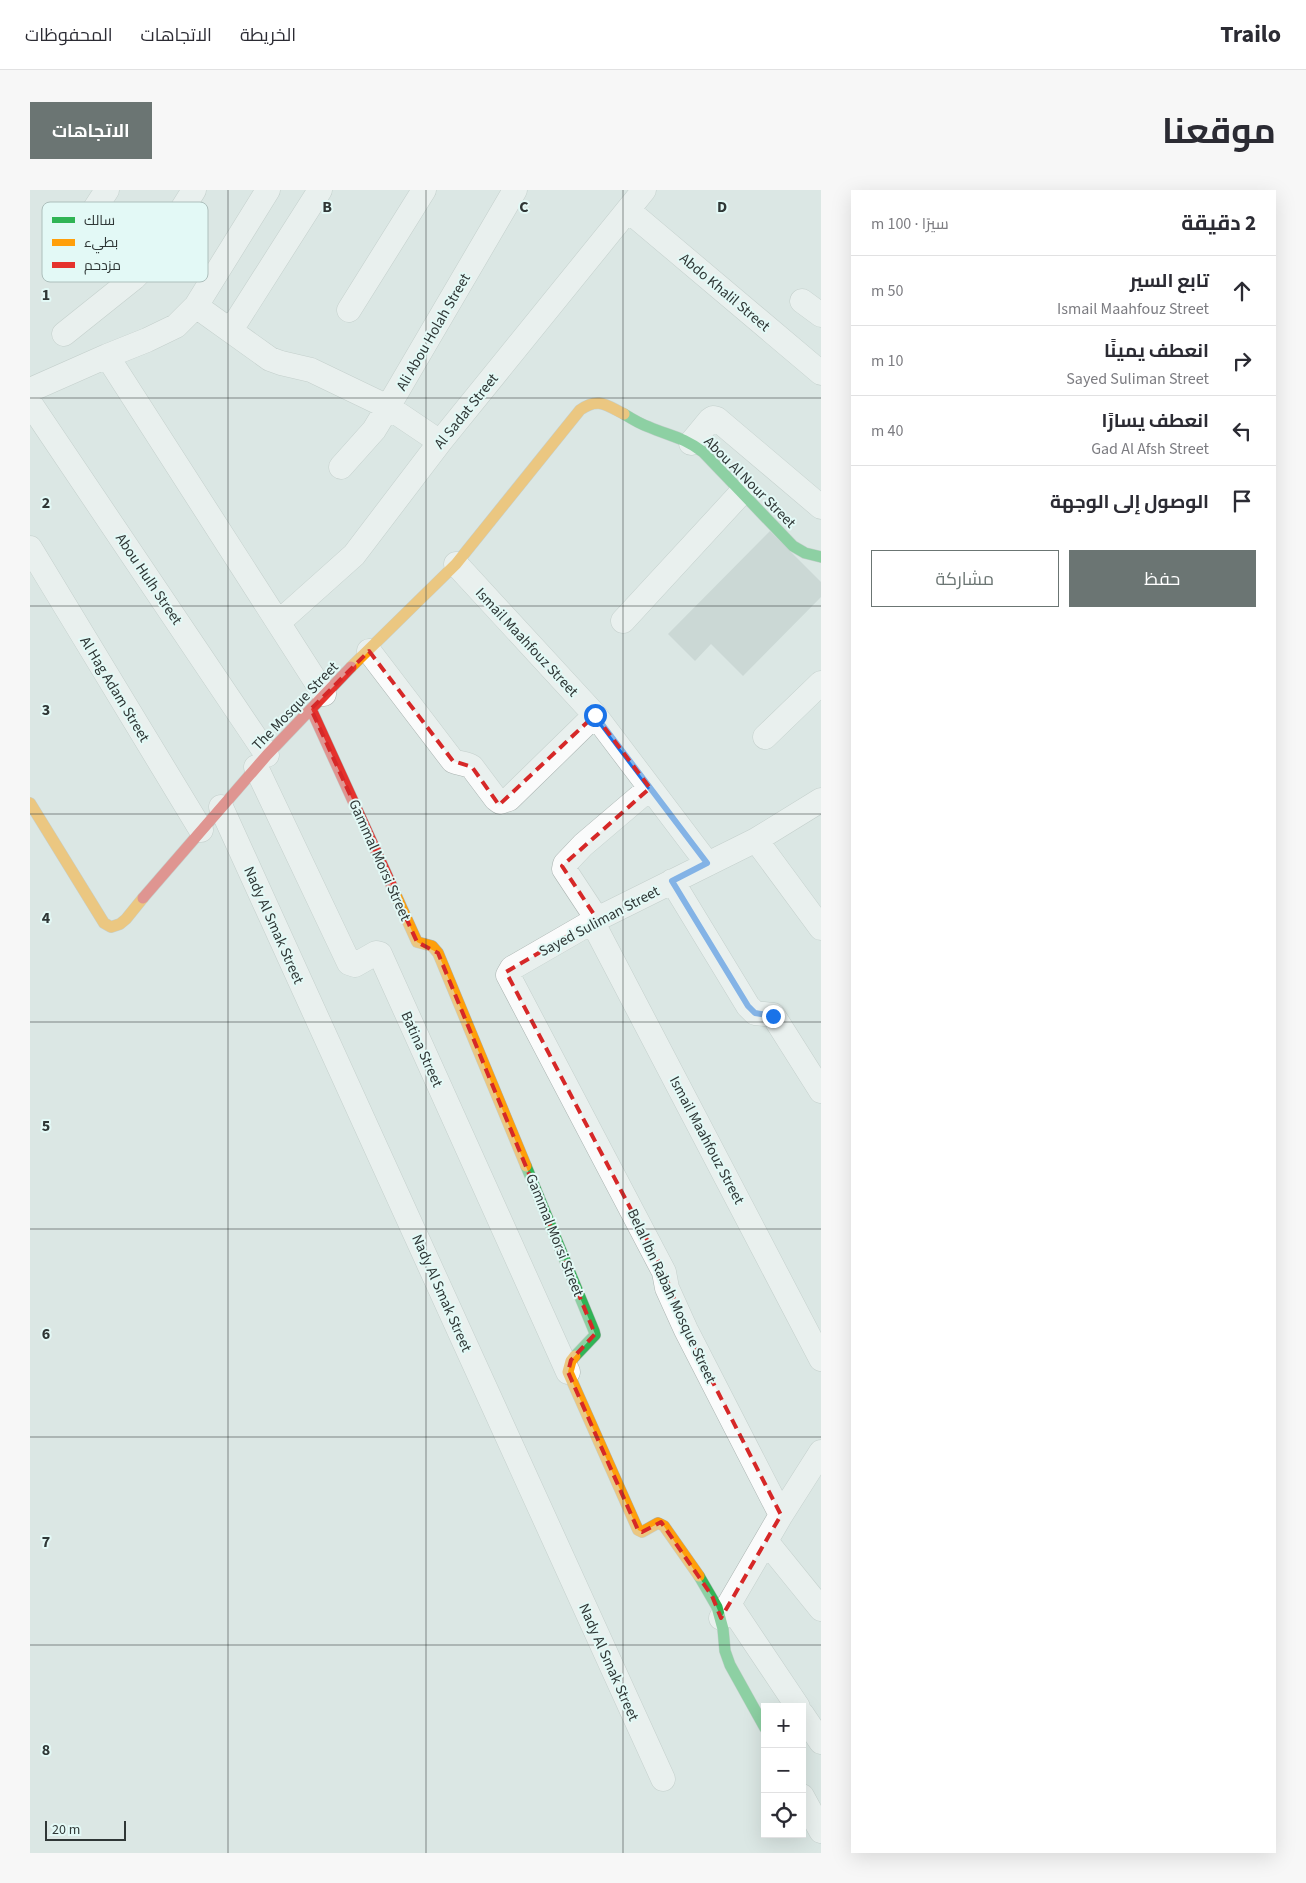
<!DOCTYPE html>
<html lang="ar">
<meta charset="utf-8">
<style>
body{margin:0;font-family:"Source Sans 3",Cairo,sans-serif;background:#f7f7f7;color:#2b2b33;direction:rtl}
.controls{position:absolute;right:15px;bottom:15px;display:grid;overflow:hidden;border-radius:0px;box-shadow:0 5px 20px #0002}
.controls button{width:45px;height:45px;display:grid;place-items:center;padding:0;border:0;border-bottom:1px solid #e1e1e2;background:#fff;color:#2b2b33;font:25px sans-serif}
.scale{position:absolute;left:15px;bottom:12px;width:81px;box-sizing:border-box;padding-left:5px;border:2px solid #2f3736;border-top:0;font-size:14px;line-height:18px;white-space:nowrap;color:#2f3736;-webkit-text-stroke:4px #e3f9f6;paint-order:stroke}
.stop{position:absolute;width:15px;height:15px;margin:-11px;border:4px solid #1a73e8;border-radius:50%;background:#fff}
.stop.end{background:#1a73e8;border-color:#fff;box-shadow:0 1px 5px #0008}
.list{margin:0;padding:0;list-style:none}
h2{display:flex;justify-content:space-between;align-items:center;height:65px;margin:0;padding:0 20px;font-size:21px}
h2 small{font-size:16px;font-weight:400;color:#7c7c81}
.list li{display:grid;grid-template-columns:32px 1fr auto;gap:15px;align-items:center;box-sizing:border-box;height:70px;padding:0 20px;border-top:1px solid #e1e1e2}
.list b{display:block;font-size:19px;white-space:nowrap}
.list p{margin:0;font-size:16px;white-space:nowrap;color:#7c7c81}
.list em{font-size:16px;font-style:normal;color:#7c7c81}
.actions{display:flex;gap:10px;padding:15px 20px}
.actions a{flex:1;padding:11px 0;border:1px solid #6b7573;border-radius:0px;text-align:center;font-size:18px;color:#6b7573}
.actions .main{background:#6b7573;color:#fff}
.icon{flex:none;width:28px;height:28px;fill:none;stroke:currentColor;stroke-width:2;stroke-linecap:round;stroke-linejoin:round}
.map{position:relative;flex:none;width:791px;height:1663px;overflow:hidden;direction:ltr;border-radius:0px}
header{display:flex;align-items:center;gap:30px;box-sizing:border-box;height:70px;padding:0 25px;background:#fff;border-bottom:1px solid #e1e1e2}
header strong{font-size:24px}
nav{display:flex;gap:28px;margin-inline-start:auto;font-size:18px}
.intro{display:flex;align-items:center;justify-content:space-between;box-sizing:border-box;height:120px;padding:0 30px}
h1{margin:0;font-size:35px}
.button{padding:12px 22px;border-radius:0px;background:#6b7573;color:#fff;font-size:18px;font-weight:700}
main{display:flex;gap:30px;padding:0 30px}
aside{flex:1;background:#fff;border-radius:0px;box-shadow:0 5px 20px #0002}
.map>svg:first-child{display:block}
.building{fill:#b8c5c3}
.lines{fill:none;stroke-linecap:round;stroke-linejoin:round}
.street-casing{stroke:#aab3b0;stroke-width:25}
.fast-casing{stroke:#aab3b0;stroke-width:12}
.slow-casing{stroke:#aab3b0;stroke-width:12}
.jam-casing{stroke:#aab3b0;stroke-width:12}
.street{stroke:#fafbfb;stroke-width:24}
.fast{stroke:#30b455;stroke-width:11}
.slow{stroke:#ff9f0a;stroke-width:11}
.jam{stroke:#e5322d;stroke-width:11}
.route{stroke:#1a73e8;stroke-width:6}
.marked{fill:none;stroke:#d62828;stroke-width:4;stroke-dasharray:10 6;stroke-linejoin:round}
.grid{fill:none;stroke:#2f3736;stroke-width:1;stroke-opacity:0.55}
.labels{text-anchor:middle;stroke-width:4;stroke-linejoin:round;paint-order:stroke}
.street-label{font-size:15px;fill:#2f3736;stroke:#e3f9f6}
.key{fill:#e3f9f6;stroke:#adbfbc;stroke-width:1}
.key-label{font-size:14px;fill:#2f3736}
.grid-label{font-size:16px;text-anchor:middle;font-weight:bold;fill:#2f3736;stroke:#e3f9f6;stroke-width:4;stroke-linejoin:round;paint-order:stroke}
</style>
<header>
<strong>Trailo</strong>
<nav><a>الخريطة</a><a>الاتجاهات</a><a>المحفوظات</a></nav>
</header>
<div class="intro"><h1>موقعنا</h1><a class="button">الاتجاهات</a></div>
<main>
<aside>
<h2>2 دقيقة<small>سيرًا · 100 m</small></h2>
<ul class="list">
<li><svg class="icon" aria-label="ahead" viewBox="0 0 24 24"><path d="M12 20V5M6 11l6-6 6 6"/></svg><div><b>تابع السير</b><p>Ismail Maahfouz Street</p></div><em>50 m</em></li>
<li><svg class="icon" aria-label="right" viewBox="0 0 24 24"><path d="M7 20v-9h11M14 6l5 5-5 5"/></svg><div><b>انعطف يمينًا</b><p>Sayed Suliman Street</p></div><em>10 m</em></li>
<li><svg class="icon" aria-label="left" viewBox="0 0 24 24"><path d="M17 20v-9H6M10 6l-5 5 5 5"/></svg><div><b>انعطف يسارًا</b><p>Gad Al Afsh Street</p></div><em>40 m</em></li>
<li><svg class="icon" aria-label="arrive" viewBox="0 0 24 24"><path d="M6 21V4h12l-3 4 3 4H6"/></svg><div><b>الوصول إلى الوجهة</b></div></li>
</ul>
<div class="actions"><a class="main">حفظ</a><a>مشاركة</a></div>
</aside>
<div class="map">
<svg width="791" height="1663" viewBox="0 0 791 1663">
<rect width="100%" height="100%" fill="#dbe7e4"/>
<path class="building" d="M740 341 791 392V407L713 486 681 454 665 471 638 444Z"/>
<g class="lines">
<defs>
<path id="street" d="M599 21 791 183
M62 23 77 0
M772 111 791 125
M166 116 240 169 251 173 281 180 358 217 410 252
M319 120 394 0
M201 140 290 0
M34 144 104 88 117 75 164 0
M77 166 294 504
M0 200 77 166 117 150 146 136 166 116 238 0
M0 213 237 565
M661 253 680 230 683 228 687 229 791 317
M311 277 344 240 358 217 485 0
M0 358 171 640
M426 374 565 525 677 673
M593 431 711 303
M249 432 324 365 410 252 614 0
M339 461 423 571C430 574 436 573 442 577L466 609 470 612 479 609 565 525
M735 547 791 493
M226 577 319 773 325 775 346 763 350 764 538 1182
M191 617 633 1589
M726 650 791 738
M642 691 718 816 725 823 743 825 791 901
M567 729 534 679 535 674 553 655 620 598
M562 731 791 1169
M751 1325 656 1140 637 1098 634 1082 478 785 482 778 567 729 726 650 791 610
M736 1351 791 1419
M699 1414 768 1517
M691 1428 751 1325 791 1262
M772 1524 791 1552
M772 1606 791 1641"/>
<path id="fast" d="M594 224C602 229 610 234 619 237 640 246 653 247 673 262L763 356 775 363 791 367
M496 976 564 1141 565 1145 545 1166
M669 1386 687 1417 693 1439 695 1461 700 1475 735 1538"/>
<path id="slow" d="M321 477 426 374 550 220C568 207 576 215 594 224
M0 613 74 733 81 737 90 734 96 729 113 708
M364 701 387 752 402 756 408 763 496 976
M545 1166 541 1171 538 1182 608 1340 612 1342 628 1333 634 1336 669 1386"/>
<path id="jam" d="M281 519 364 701
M113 708 237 565 321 477"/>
</defs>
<use href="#street" class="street-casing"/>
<use href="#fast" class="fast-casing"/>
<use href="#slow" class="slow-casing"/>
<use href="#jam" class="jam-casing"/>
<use href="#street" class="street"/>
<use href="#fast" class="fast"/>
<use href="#slow" class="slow"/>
<use href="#jam" class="jam"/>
</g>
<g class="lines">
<path class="route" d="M565 525 677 673 642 691 718 816 725 823 743 826"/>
</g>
<path d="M0 0H791V1663H0ZM339 461 423 571 442 577 469 615 565 525 620 598 532 676 567 729 476 782 634 1082 656 1140 751 1325 691 1428 682 1406 631 1332 612 1342 608 1340 538 1182 541 1170 565 1144 408 763 387 752 281 519Z" fill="#dbe7e4" fill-opacity=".55" fill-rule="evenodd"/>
<path class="marked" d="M339 461 423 571 442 577 469 615 565 525 620 598 532 676 567 729 476 782 634 1082 656 1140 751 1325 691 1428 682 1406 631 1332 612 1342 608 1340 538 1182 541 1170 565 1144 408 763 387 752 281 519Z"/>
<path class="grid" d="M198 0V1663M396 0V1663M593 0V1663M0 208H791M0 416H791M0 624H791M0 832H791M0 1039H791M0 1247H791M0 1455H791"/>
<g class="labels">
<g class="street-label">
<text transform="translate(695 102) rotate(40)" y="5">Abdo Khalil Street</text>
<text transform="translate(403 142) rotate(-60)" y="5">Ali Abou Holah Street</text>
<text transform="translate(436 221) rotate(-51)" y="5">Al Sadat Street</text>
<text transform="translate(720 292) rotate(45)" y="5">Abou Al Nour Street</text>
<text transform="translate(119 389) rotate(56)" y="5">Abou Hulh Street</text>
<text transform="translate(497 452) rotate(47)" y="5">Ismail Maahfouz Street</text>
<text transform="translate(85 499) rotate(59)" y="5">Al Hag Adam Street</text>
<text transform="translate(265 516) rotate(-46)" y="5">The Mosque Street</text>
<text transform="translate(350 670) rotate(66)" y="5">Gammal Morsi Street</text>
<text transform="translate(569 731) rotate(-28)" y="5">Sayed Suliman Street</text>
<text transform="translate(244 735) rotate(66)" y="5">Nady Al Smak Street</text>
<text transform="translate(392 859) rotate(66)" y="5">Batina Street</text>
<text transform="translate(677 950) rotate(62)" y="5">Ismail Maahfouz Street</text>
<text transform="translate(525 1045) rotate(68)" y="5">Gammal Morsi Street</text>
<text transform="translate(412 1103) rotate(66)" y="5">Nady Al Smak Street</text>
<text transform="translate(642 1106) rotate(65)" y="5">Belal Ibn Rabah Mosque Street</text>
<text transform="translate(579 1472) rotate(66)" y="5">Nady Al Smak Street</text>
</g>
</g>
<rect x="12" y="12" width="166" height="80" rx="8" class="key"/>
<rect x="22" y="27" width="23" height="6" fill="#30b455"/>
<rect x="22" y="49" width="23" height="7" fill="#ff9f0a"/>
<rect x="22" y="72" width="23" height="6" fill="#e5322d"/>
<g class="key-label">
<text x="54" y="35">سالك</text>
<text x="54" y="57">بطيء</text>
<text x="54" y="80">مزدحم</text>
</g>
<g class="grid-label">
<text x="297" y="22">B</text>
<text x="494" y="22">C</text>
<text x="692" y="22">D</text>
<text x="16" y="110">1</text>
<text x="16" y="318">2</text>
<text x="16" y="525">3</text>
<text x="16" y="733">4</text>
<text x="16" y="941">5</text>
<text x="16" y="1149">6</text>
<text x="16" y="1357">7</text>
<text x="16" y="1565">8</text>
</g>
</svg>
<div class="controls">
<button>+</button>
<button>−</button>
<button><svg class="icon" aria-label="locate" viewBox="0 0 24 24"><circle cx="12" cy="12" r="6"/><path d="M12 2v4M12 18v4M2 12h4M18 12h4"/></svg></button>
</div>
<div class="scale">20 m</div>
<div class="stop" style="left:565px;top:525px"></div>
<div class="stop end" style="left:743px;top:826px"></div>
</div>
</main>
